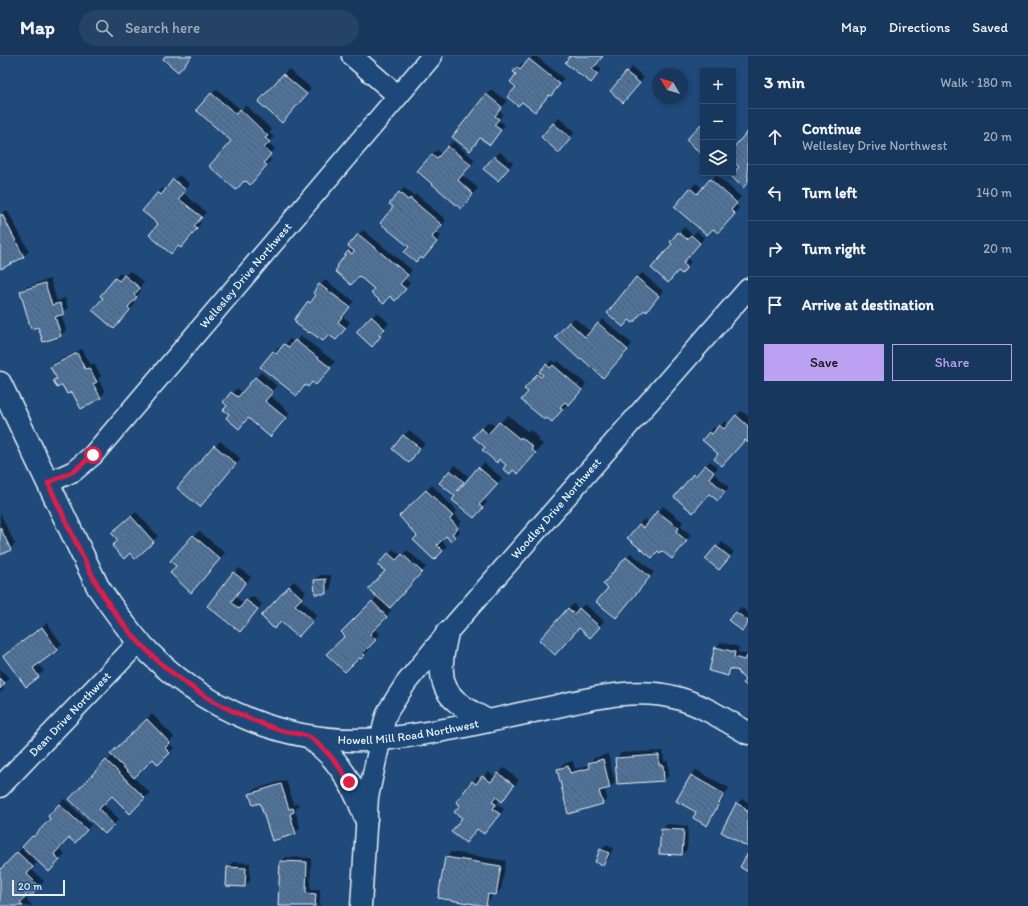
<!DOCTYPE html>
<meta charset="utf-8">
<style>
body{margin:0;font-family:Itim,sans-serif;background:#244365;color:#f1f3f6}
.controls{position:absolute;right:12px;top:12px;display:grid;overflow:hidden;border-radius:0px;box-shadow:0 2px 6px #0003}
.controls button{width:36px;height:36px;display:grid;place-items:center;padding:0;border:0;border-bottom:1px solid #365272;background:#17385c;color:#f1f3f6;font:20px sans-serif}
.compass{position:absolute;left:652px;top:12px;width:36px;height:36px;border-radius:50%;background:#17385c;box-shadow:0 2px 6px #0003;rotate:308deg}
.scale{position:absolute;left:12px;bottom:10px;width:53px;box-sizing:border-box;padding-left:4px;border:2px solid #e8f1f8;border-top:0;font-size:11px;line-height:14px;white-space:nowrap;color:#e8f1f8;-webkit-text-stroke:3px #1f4a7a;paint-order:stroke}
.stop{position:absolute;width:12px;height:12px;margin:-9px;border:3px solid #e11d48;border-radius:50%;background:#fff}
.stop.end{background:#e11d48;border-color:#fff;box-shadow:0 1px 4px #0008}
.list{margin:0;padding:0;list-style:none}
h2{display:flex;justify-content:space-between;align-items:center;height:52px;margin:0;padding:0 16px;font-size:17px}
h2 small{font-size:13px;font-weight:400;color:#9eacbb}
.list li{display:grid;grid-template-columns:26px 1fr auto;gap:12px;align-items:center;box-sizing:border-box;height:56px;padding:0 16px;border-top:1px solid #365272}
.list b{display:block;font-size:15px;white-space:nowrap}
.list p{margin:0;font-size:13px;white-space:nowrap;color:#9eacbb}
.list em{font-size:13px;font-style:normal;color:#9eacbb}
.actions{display:flex;gap:8px;padding:12px 16px}
.actions a{flex:1;padding:9px 0;border:1px solid #bca0f2;border-radius:0px;text-align:center;font-size:14px;color:#bca0f2}
.actions .main{background:#bca0f2;color:#111}
.icon{flex:none;width:22px;height:22px;fill:none;stroke:currentColor;stroke-width:2;stroke-linecap:round;stroke-linejoin:round}
.map{position:relative;flex:none;width:748px;height:850px;overflow:hidden}
header{display:flex;align-items:center;gap:24px;box-sizing:border-box;height:56px;padding:0 20px;background:#17385c;border-bottom:1px solid #365272}
header strong{font-size:19px}
nav{display:flex;gap:22px;margin-inline-start:auto;font-size:14px}
.search{width:280px;height:36px;background:#244365;display:flex;align-items:center;gap:10px;box-sizing:border-box;padding:0 14px;border-radius:22px;color:#9eacbb;font-size:15px}
main{display:flex}
aside{flex:1;background:#17385c}
.map>svg:first-child{display:block}
.shadow{fill:#0007;fill-rule:evenodd}
.building{fill:url(#building-back-hatch);stroke:#e8f1f8}
.lines{fill:none;stroke-linecap:round;stroke-linejoin:round}
.minor-casing{stroke:#e8f1f8;stroke-width:23}
.secondary-casing{stroke:#e8f1f8;stroke-width:25}
.minor{stroke:#1f4a7a;stroke-width:20}
.secondary{stroke:#1f4a7a;stroke-width:22}
.route{stroke:#e11d48;stroke-width:5}
.labels{text-anchor:middle;stroke-width:3.5;stroke-linejoin:round;paint-order:stroke}
.street-label{font-size:12px;fill:#e8f1f8;stroke:#1f4a7a}
</style>
<header>
<strong>Map</strong>
<div class="search"><svg class="icon" aria-label="search" viewBox="0 0 24 24"><circle cx="10" cy="10" r="6"/><path d="M15 15l6 6"/></svg>Search here</div>
<nav><a>Map</a><a>Directions</a><a>Saved</a></nav>
</header>
<main>
<div class="map">
<svg width="748" height="850" viewBox="0 0 748 850">
<defs>
<pattern id="building-back-hatch" width="6" height="6" patternUnits="userSpaceOnUse"><rect width="6" height="6" fill="#517399"/><path d="M-1 5l2 2M0 0l6 6M5-1l2 2" fill="none" stroke="#4c5e72"/></pattern>
</defs>
<rect width="100%" height="100%" fill="#1f4a7a"/>
<filter id="ink" filterUnits="userSpaceOnUse"><feTurbulence type="fractalNoise" baseFrequency=".025" numOctaves="2"/><feDisplacementMap in="SourceGraphic" scale="8" xChannelSelector="R" yChannelSelector="G"/><feConvolveMatrix kernelMatrix="1 2 1 2 8 2 1 2 1" color-interpolation-filters="sRGB"/></filter>
<g filter="url(#ink)">
<path class="shadow" d="M533 0H536L564 23 535 55 517 30V12L522 7 525 9Z
M571 0H603L596 9 602 13 591 26Z
M632 11 644 22 628 40 611 35Z
M288 13 311 32 287 61 260 46Z
M217 33 241 54 246 49 272 74 269 77 274 81 269 87 275 93 268 101 271 104 255 122 232 85 197 54Z
M491 34 507 45 499 55 503 58 498 64 505 69 494 83 486 39Z
M559 62 575 76 564 90 542 81Z
M748 77V126L743 130 741 111 733 104V94Z
M453 85 475 104 462 119 478 132 466 146 432 98 437 94 442 98Z
M500 96 513 107 503 119 495 101Z
M179 119 190 128 183 137 206 156 199 165 201 167 186 186 159 168 158 137 163 132 166 134Z
M716 119 741 141 735 148 739 152 718 176 675 151 696 127 703 133Z
M404 132 414 140 416 138 446 164 436 176 441 180 427 197 411 191 399 137Z
M7 154 29 195 24 200 2 212 0 208V158Z
M684 171 693 179 697 175 704 182 687 202 691 206 681 217 673 188 671 186Z
M363 174 412 214 405 223 410 227 400 238 391 240 384 247 376 232 349 196 352 193 358 179Z
M130 215 144 226 138 233 141 235 132 246 135 248 119 266 104 242 115 222 120 217 124 220Z
M642 217 663 235 651 249 637 222Z
M50 223 57 245 65 242 68 252 61 258 66 274 61 279 44 285 39 269 21 236 26 231ZM53 256H54L62 277H59Z
M325 224 354 245 342 260 350 266 336 283 309 246 314 241 315 242 318 239 314 237Z
M377 256 389 267 383 273 385 275 372 289 358 276Z
M574 262 591 276 603 263 632 288 608 316 569 267Z
M301 280 335 306 316 328 312 325 306 328 301 334 274 296 279 291 281 293 290 283 294 287Z
M82 293 91 309 94 307 101 320 98 323 105 336 100 341 72 334 63 327 54 325 57 322 52 311 56 306Z
M552 304 556 307 558 305 586 328 574 343 568 347 557 360 526 333Z
M261 316 277 330 270 339 290 357 275 375 248 361 230 358 229 349 232 337 237 332 243 337Z
M741 355 748 360V386L745 383 720 398 710 376 714 371 717 374 725 365 729 368Z
M508 359 528 376 530 374 540 383 538 384 543 388 525 410 508 409 486 391 482 373 489 365 496 371Z
M409 374 425 387 414 400 393 393Z
M220 385 241 403 205 444 179 431Z
M710 405 718 411 713 417 729 431 722 439 710 437 675 441 694 419 699 414 701 415Z
M484 407 502 422 484 443 487 446 479 456 457 440 440 427 455 409 468 420 461 429 463 430Z
M432 429 457 455 454 458 462 466 456 472 460 476 451 484 446 479 441 484 447 490 434 503 419 480 401 460Z
M663 450 683 466 680 470 691 479 677 496 662 493 658 495 639 468 644 463 649 467Z
M136 456 158 480 135 501 119 484 118 472Z
M0 457 15 488 10 493 0 498Z
M199 475 225 497 196 530 177 510 194 480Z
M722 486 734 496 724 508 707 503Z
M393 493 402 500 407 494 426 511 395 546H384L383 547 391 555 374 572 380 578 367 591 370 593 361 602 346 580 343 576 378 540 386 515 389 498Z
M631 497 654 516 621 556 609 532 626 502Z
M239 512 251 521 235 541 244 548 252 540 262 548 245 569 208 550Z
M320 519H331V532L326 537 315 524Z
M294 525 306 536 300 543 317 559 298 580 289 530Z
M573 548 579 553 585 548 604 565 590 580 568 553Z
M741 551 748 557V567L742 574 736 556Z
M47 567 62 588 38 608 44 615 26 630 9 596Z
M721 586 739 591 738 596 748 599V630L741 615 733 612 728 619 716 592Z
M0 613 9 622 2 630 4 633 0 637Z
M152 658 174 681 169 687 174 692 158 707 153 702 133 721 150 737 130 757 112 739 103 748 119 763 105 777 70 743 113 699 112 698Z
M663 695 664 705H668L669 719 664 724 618 727 616 702 621 697Z
M608 698 615 726 610 731 605 733 607 743 602 748 569 756 558 713 563 708 573 705 575 713 590 709 589 707 594 702Z
M504 712 519 724 507 739 502 744 500 743 497 748 504 753 484 777 463 762 461 749 473 726 477 721 481 723 488 716 496 721Z
M696 714 729 732 711 763 706 768 697 755 691 719Z
M286 724 294 749 298 747 299 750 295 754 300 772 295 777 250 738 255 733Z
M64 743 91 769 75 786 69 780 58 792 65 798 49 815 38 805 31 813 44 825 31 839 28 836 24 841 33 850H0V816L33 780 38 775 39 776 52 762 49 760Z
M742 743 748 746V790L737 748Z
M667 768 688 770 687 793 682 798 662 773Z
M606 789 613 792 608 804 603 809 601 794Z
M451 796 506 805 501 833 496 838 492 837 490 844 485 849 439 841 446 801Z
M286 801 311 802 310 833H320V850H279L281 806Z
M233 806 250 807V825L245 830 228 811Z"/>
<path class="building" d="M165 0H192L178 16 163 3Z
M570 0H603L592 14 598 18 591 27 565 7Z
M529 3 560 28 551 40 549 39 535 56 522 46 518 50 507 41 516 31 510 26 516 18 513 16 517 11 520 14Z
M626 16 640 27 623 47 610 35Z
M283 18 307 38 282 67 258 46Z
M211 37 236 58 240 53 268 80 265 82 270 86 264 92 271 98 264 107 267 109 250 129 246 125 245 126 244 125 236 134 209 110 231 85 196 54Z
M486 38 502 51 495 60 499 63 494 69 501 74 490 89 480 82 470 95 452 81Z
M553 67 571 82 559 97 541 81Z
M701 68 703 70V99L686 84Z
M747 76 748 126 743 132 731 120 739 111 733 105V92Z
M448 90 471 109 458 124 473 138 461 153 417 115 432 98 437 102Z
M494 100 509 112 498 125 483 113Z
M173 123 186 134 179 143 202 161 194 170 197 173 181 192 178 190 171 198 149 179 158 168 142 155 158 136 161 139Z
M710 123 737 147 731 154 735 158 718 177 713 173 707 179 674 151 690 132 697 138Z
M399 136 408 144 410 142 442 169 432 181 437 186 423 203 420 201 416 206 404 196 409 191 380 167 393 151 389 148Z
M2 158 24 201 1 213 0 210V159Z
M678 176 687 183 691 179 700 187 683 207 687 211 682 218 678 215 668 227 651 212 672 188 670 186Z
M358 178 408 219 400 228 406 233 395 245 390 240 384 248 371 237 374 233 359 220 351 229 335 215 338 211 337 210 348 195 352 198 354 195 348 190Z
M124 219 140 232 134 239 137 241 128 251 130 254 114 273 92 254 103 242 100 240 115 222 119 225Z
M636 221 659 240 646 256 644 254 633 267 629 264 623 271 607 257Z
M45 227 52 249 60 247 64 258 55 261 61 280 43 286 38 271 31 273 20 235Z
M319 228 350 251 338 266 346 272 336 284 329 279 323 285 310 276 309 277 295 267 297 266 294 264 308 245 310 247 316 239 313 237Z
M371 260 385 273 379 279 381 280 372 291 356 276Z
M569 266 585 281 598 267 628 294 603 322 581 302 580 304 555 281Z
M295 284 331 312 316 329 312 326 308 331 305 329 297 340 260 311 273 295 276 298 284 288 289 291Z
M77 297 85 313 89 312 97 326 93 328 101 342 81 353 72 336 67 338 62 329 57 332 53 324 57 323 50 311Z
M546 308 550 312 553 309 582 334 569 349 565 346 560 351 563 353 552 366 547 362 545 364 521 344 528 336 524 333 537 318 541 321 543 319 539 316Z
M255 321 273 336 265 345 286 362 270 381 248 362 239 373 226 362 229 358 223 354 227 350 223 346 231 336 238 341Z
M736 359 748 370V387L745 384 722 410 714 403 718 398 702 384 709 376 712 378 719 369 724 373Z
M499 366 520 383 521 381 533 391 531 393 536 397 518 418 513 414 510 418 503 413 506 409 499 403 497 407 482 394 485 391 473 381 481 372 488 378Z
M403 379 420 392 409 407 392 393Z
M214 389 236 408 200 451 177 432Z
M705 409 714 416 709 422 725 436 718 445 709 438 693 457 674 441 693 418 695 420Z
M478 411 498 428 479 449 483 452 474 462 452 444 455 440 439 427 450 414 464 426 457 434 458 435Z
M426 434 453 460 450 463 458 472 452 478 456 481 451 486 446 480 437 489 443 495 434 504 413 484 417 480 399 460Z
M657 455 679 472 676 476 687 485 672 503 662 495 660 497 658 495 652 502 627 482 639 468 644 472Z
M131 460 154 486 135 503 130 497 124 503 112 490 118 484 111 477Z
M0 471 11 494 0 499Z
M193 479 220 503 191 537 170 517 176 510 170 505Z
M716 490 730 501 719 514 705 503Z
M388 497 396 504 402 498 422 516 390 552 368 533 385 515 377 509Z
M626 501 650 521 616 562 596 546 608 532 603 528Z
M233 516 246 526 231 546 239 553 246 544 258 553 240 576 207 550Z
M326 523V538H315L314 524Z
M289 530 302 542 295 549 313 565 298 581 281 566 274 573 261 560Z
M372 545 387 561 370 578 376 584 363 597 365 599 361 603 359 602 345 616 326 598 345 580 341 576Z
M568 552 574 558 579 552 600 571 590 582 579 572 555 599 539 584Z
M736 556 748 565V567L742 575 728 564Z
M42 571 58 594 33 612 39 621 26 631 3 600Z
M715 591 735 596 734 601 744 604 748 599V631L743 627 745 624 738 616 739 615 730 613 728 620 709 615Z
M0 622 5 627 0 633Z
M147 663 170 687 165 692 170 697 158 709 153 703 134 722 110 698Z
M659 699V709H663L664 725 617 728 615 702Z
M603 703 610 732 599 735 603 748 568 758 557 713 568 710 570 717 590 712 588 707Z
M106 704 145 742 130 758 112 740 99 753 114 769 105 778 69 743Z
M498 717 514 729 502 746 496 741 492 746 496 748 493 753 500 758 484 778 477 773 466 787 451 776 462 762 454 756 460 749 456 746 472 725 476 728 482 720 491 726Z
M691 719 724 738 707 770 693 762 696 756 676 745Z
M281 728 289 753 293 752 294 756 290 758 296 778 272 785 260 747 253 749 249 738Z
M736 747 745 752V754L748 755V791L721 776Z
M59 748 87 774 75 787 69 782 54 798 60 804 49 816 22 791 32 780 33 781 50 763 48 760Z
M661 773 684 774 682 799 659 798Z
M600 793 609 797 603 810 595 806Z
M17 796 33 811 27 818 40 831 31 840 28 837 20 847 23 850H0V814Z
M748 797V816L740 811Z
M445 801 501 810 496 839 488 838 486 850 438 842Z
M280 805 307 806 306 837 316 838 315 850H278Z
M227 811 246 812 245 831 226 830Z"/>
<g class="lines">
<defs>
<g id="minor">
<path d="M352 0 398 40"/>
<path id="s1" d="M48 427 74 415 93 399 432 0"/>
<path id="s2" d="M0 731 139 586"/>
<path id="s3" d="M361 850 368 741 385 663 388 655 406 627 447 577 748 233"/>
</g>
<g id="secondary">
<path id="s4" d="M0 327 98 531C111 550 124 569 139 586 202 655 289 691 382 683 433 678 484 666 534 655 580 646 630 629 677 642 703 649 725 664 748 677"/>
<path d="M447 577C442 599 435 628 456 645 465 653 477 659 488 665"/>
<path d="M310 681C318 689 328 696 335 705 349 722 359 743 366 763"/>
</g>
</defs>
<use href="#minor" class="minor-casing"/>
<use href="#secondary" class="secondary-casing"/>
<use href="#minor" class="minor"/>
<use href="#secondary" class="secondary"/>
</g>
</g>
<g class="lines" filter="url(#ink)">
<path class="route" d="M93 399 74 415 48 427C64 461 80 497 98 530 120 570 153 605 190 630 217 650 248 663 279 674 288 677 304 677 311 682 327 694 339 709 349 726"/>
</g>
<g class="labels">
<g class="street-label">
<text dy="4" stroke="none"><textPath href="#s1" startOffset="289">Wellesley Drive Northwest</textPath></text>
<text dy="4" stroke="none"><textPath href="#s3" startOffset="461">Woodley Drive Northwest</textPath></text>
<text dy="4" stroke="none"><textPath href="#s2" startOffset="101">Dean Drive Northwest</textPath></text>
<text dy="4" stroke="none"><textPath href="#s4" startOffset="593">Howell Mill Road Northwest</textPath></text>
</g>
</g>
</svg>
<div class="controls">
<button>+</button>
<button>−</button>
<button><svg class="icon" aria-label="layers" viewBox="0 0 24 24"><path d="M12 4l9 5-9 5-9-5zM3 14l9 5 9-5"/></svg></button>
</div>
<svg class="compass" viewBox="-18 -18 36 36"><path d="M0-13l5 13h-10z" fill="#e53935"/><path d="M0 13l5-13h-10z" fill="#9eacbb"/></svg>
<div class="scale">20 m</div>
<div class="stop" style="left:93px;top:399px"></div>
<div class="stop end" style="left:349px;top:726px"></div>
</div>
<aside>
<h2>3 min<small>Walk · 180 m</small></h2>
<ul class="list">
<li><svg class="icon" aria-label="ahead" viewBox="0 0 24 24"><path d="M12 20V5M6 11l6-6 6 6"/></svg><div><b>Continue</b><p>Wellesley Drive Northwest</p></div><em>20 m</em></li>
<li><svg class="icon" aria-label="left" viewBox="0 0 24 24"><path d="M17 20v-9H6M10 6l-5 5 5 5"/></svg><div><b>Turn left</b></div><em>140 m</em></li>
<li><svg class="icon" aria-label="right" viewBox="0 0 24 24"><path d="M7 20v-9h11M14 6l5 5-5 5"/></svg><div><b>Turn right</b></div><em>20 m</em></li>
<li><svg class="icon" aria-label="arrive" viewBox="0 0 24 24"><path d="M6 21V4h12l-3 4 3 4H6"/></svg><div><b>Arrive at destination</b></div></li>
</ul>
<div class="actions"><a class="main">Save</a><a>Share</a></div>
</aside>
</main>
